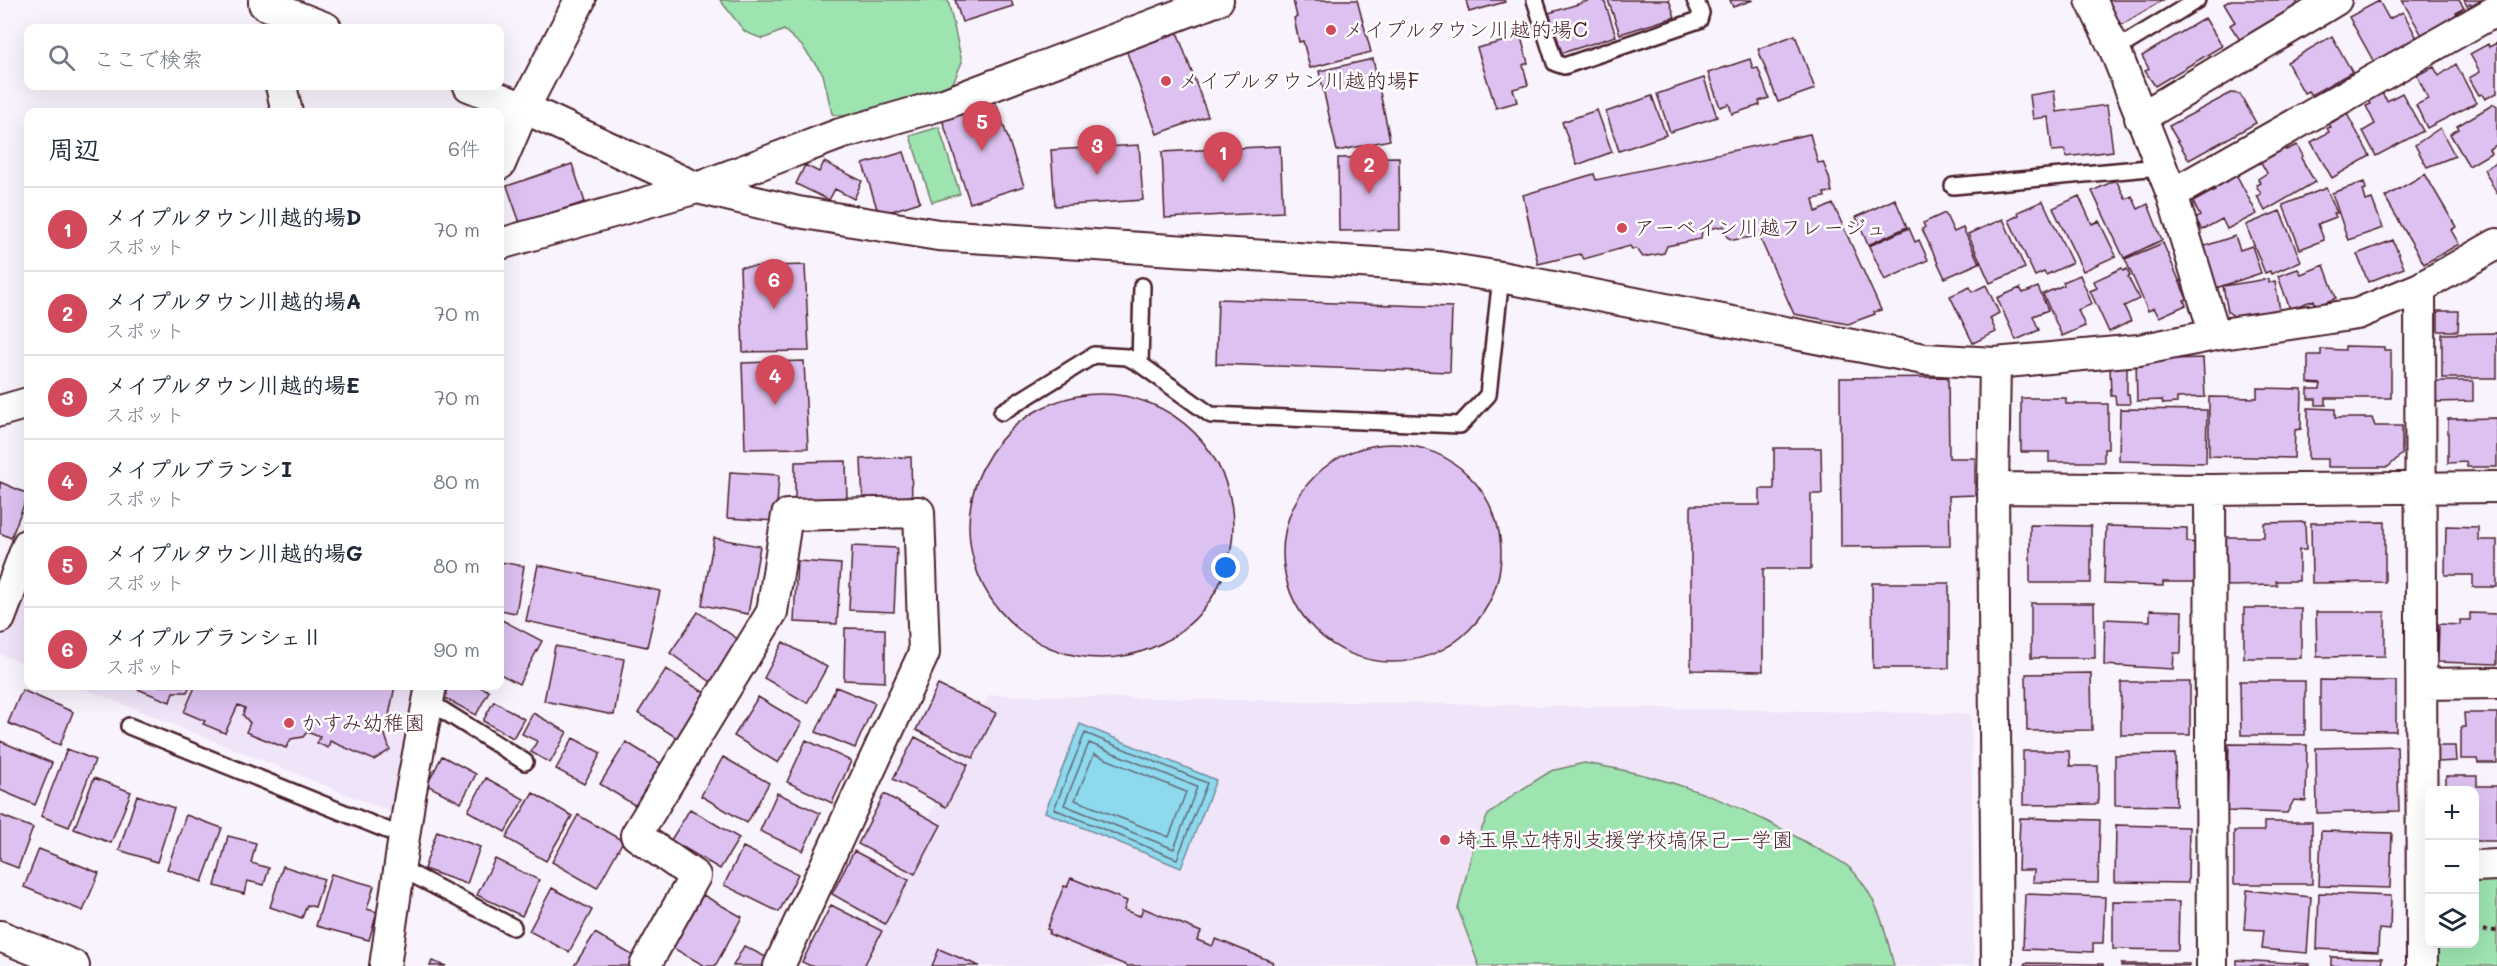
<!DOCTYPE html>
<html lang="ja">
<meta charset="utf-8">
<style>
body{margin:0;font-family:Mali,"Klee One",sans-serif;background:#f6f6f7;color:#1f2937}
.controls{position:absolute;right:18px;bottom:18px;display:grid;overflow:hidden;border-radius:12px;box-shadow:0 6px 24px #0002}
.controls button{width:54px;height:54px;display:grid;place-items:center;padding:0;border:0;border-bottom:2px solid #e0e1e3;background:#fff;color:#1f2937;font:30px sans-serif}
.you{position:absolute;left:1226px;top:568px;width:21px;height:21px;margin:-15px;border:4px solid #fff;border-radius:50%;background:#1a73e8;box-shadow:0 0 0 9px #1a73e833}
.badge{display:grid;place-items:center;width:39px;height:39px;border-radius:50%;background:#d1495b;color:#fff;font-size:20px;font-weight:700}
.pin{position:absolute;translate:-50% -50px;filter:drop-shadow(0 2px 3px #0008)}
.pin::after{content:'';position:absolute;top:32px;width:21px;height:18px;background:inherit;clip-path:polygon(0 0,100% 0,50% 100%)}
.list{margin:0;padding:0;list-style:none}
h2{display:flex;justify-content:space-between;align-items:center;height:78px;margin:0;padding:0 24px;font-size:26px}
h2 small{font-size:20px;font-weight:400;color:#747a83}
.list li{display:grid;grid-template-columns:39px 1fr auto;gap:18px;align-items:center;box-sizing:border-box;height:84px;padding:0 24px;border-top:2px solid #e0e1e3}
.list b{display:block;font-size:22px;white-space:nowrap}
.list p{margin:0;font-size:20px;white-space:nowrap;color:#747a83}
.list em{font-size:20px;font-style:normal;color:#747a83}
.icon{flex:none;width:33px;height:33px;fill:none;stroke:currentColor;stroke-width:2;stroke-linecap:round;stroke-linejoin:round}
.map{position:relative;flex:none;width:2497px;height:966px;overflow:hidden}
.search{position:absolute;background:#fff;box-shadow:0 6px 24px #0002;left:24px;top:24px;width:480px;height:66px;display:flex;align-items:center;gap:15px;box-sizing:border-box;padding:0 21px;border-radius:12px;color:#747a83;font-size:22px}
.panel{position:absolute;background:#fff;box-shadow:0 6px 24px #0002;left:24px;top:108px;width:480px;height:582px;border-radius:12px}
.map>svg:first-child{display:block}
.built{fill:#f0e4f9}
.green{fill:#9ee4b1;stroke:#74826e;stroke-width:1.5}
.water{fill:#8dd9ed;stroke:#728f9f;stroke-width:1.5}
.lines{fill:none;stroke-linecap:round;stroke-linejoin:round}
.shore{stroke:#656979;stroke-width:1.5}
.building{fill:#ddc2f1;stroke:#4a1f2b;stroke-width:1.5}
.lane-casing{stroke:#4a1f2b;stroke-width:20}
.street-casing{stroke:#4a1f2b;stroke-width:34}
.path{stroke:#4a1f2b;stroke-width:4;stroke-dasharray:4.5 4.5;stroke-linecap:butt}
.lane{stroke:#fff;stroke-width:15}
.street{stroke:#fff;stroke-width:30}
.poi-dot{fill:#d1495b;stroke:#fff;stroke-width:2}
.labels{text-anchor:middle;stroke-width:5;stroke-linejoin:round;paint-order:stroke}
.poi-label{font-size:21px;fill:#4a1f2b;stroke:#fff;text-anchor:start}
</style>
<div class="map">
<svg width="2497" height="966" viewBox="0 0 2497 966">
<rect width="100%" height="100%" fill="#f8f3fc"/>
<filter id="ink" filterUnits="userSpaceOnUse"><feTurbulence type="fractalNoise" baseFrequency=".0167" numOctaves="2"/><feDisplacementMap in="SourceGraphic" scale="12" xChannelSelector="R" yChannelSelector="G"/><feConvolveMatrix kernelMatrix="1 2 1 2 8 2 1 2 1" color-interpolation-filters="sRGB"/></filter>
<g filter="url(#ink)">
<path class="built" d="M28 575V665L0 654V643Z
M78 686H416L391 812Z
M989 695 1971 714 1974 966H855Z"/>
<path class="green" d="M720 0H948L962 62 953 83 907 103 856 120 832 114 823 74 802 46 784 30 763 39 745 32Z
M939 127 960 194 932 202 910 136Z
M1584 763C1670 776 1739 803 1814 847 1826 854 1844 861 1853 871 1879 900 1885 930 1894 966H1479L1458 909 1473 848 1488 815 1516 793 1551 771Z
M2475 878H2497V966H2436V944H2474Z"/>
<path class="water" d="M1080 724 1216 780 1181 868 1045 812Z"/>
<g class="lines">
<path class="shore" d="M1085 733 1207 783 1177 859 1054 809Z
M1089 743 1197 787 1174 849 1064 805Z
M1094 754 1186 792 1169 837 1075 800Z"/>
</g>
<path class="building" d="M955 0H1011L1013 6 962 22Z
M1293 0H1357L1371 52 1310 68 1303 41 1299 42 1294 18 1297 17Z
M1466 0H1504L1505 2 1469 12Z
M1591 0H1604L1616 36 1562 53 1549 13Z
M1608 0H1669L1675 17 1620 34Z
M1730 0H1753L1733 7Z
M2102 0H2163L2118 27Z
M2231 0H2295L2298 4 2240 40 2230 25 2235 22 2224 4Z
M2402 0H2459L2464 8 2456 13 2458 17 2423 37Z
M2464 0H2490L2473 7 2470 4 2467 6Z
M2379 1 2389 19 2403 12 2417 38 2374 62 2349 17Z
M2205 18 2222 46 2155 86 2145 71 2149 69 2142 56Z
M1176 29 1208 116 1157 134 1125 47Z
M1795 35 1815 89 1778 102 1758 49Z
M2332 36 2352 72 2311 95 2308 91 2304 93 2287 62Z
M1521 37 1528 63 1523 65 1528 85 1513 89 1517 102 1496 108 1477 48Z
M2497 43V93L2485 99 2482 94 2479 95 2469 78 2480 72 2470 54 2488 44 2489 47Z
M1373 59 1390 140 1337 151 1319 71Z
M1750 59 1753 69 1758 68 1769 98 1759 101 1760 105 1732 114 1729 104 1720 107 1708 73Z
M2456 64 2476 103 2427 128 2416 105 2428 99 2417 75 2434 67 2439 76Z
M1704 78 1717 117 1670 132 1657 94Z
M2054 91 2057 112 2107 105 2113 151 2066 157 2065 150 2052 151 2048 117 2033 119 2030 95Z
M2231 93 2240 94 2256 123 2189 160 2169 126Z
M2382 93 2387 101 2402 93 2423 131 2376 156 2363 131 2375 124 2366 106 2371 104 2368 100Z
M1652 96 1666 135 1619 151 1606 112Z
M994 97 1024 186 970 203 941 116Z
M2494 104 2497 106V144L2489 149 2491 153 2469 166 2450 134 2459 129 2457 126Z
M1597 110 1612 152 1577 165 1562 122Z
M2347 114 2370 156 2332 178 2311 142 2329 132 2327 128 2331 127 2329 124Z
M2440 128 2455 156 2427 167 2415 145Z
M1810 134 1818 163 1823 162 1829 177 1832 192 1824 193 1825 197 1813 199 1816 212 1833 204 1881 310 1874 312 1875 314 1848 324 1794 314 1759 236 1733 240 1727 237 1724 226 1702 230 1701 239 1667 246 1664 253 1643 257 1637 249H1632L1630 246 1584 259 1580 254 1538 264 1523 195 1594 174 1596 180Z
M1139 145 1143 200 1055 206 1051 150Z
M2297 145 2303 156 2301 158 2315 182 2265 211 2257 196 2261 194 2256 185 2260 183 2258 179 2267 173 2259 159 2283 146 2286 150Z
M1280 146 1283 212 1165 218 1162 152Z
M904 152 920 202 879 215 863 164Z
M1399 157 1400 230 1339 231 1338 158Z
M824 162 862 181 854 199 835 189 829 200 796 184 805 165 819 172Z
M2497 162V194L2484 169Z
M572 164 585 202 520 223 507 186Z
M2236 174 2257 214 2227 229 2222 219 2202 230 2196 219 2200 216 2193 202 2215 190 2213 186Z
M2425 174 2456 227 2451 230 2459 244 2424 264 2385 197Z
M2116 180 2126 199 2132 196 2138 209 2148 204 2162 240 2124 258 2092 191Z
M2364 182 2366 189 2363 190 2366 201 2372 199 2383 228 2348 240 2332 193Z
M2326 188 2337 213H2334L2336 217 2318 224 2324 240 2300 249 2283 205Z
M2079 196 2092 224 2099 221 2116 256 2083 271 2053 208Z
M1895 199 1907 227 1868 245 1856 217Z
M2043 201 2072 263 2046 275 2044 272 2035 276 2009 220 2019 215 2018 212Z
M2280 211 2301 261 2271 274 2270 271 2265 273 2246 225Z
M1945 213 1954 232 1963 228 1979 263 1945 278 1922 229 1925 227 1923 223Z
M2003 219 2025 268 1990 283 1968 234Z
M1909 228 1915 242 1919 240 1928 260 1885 280 1869 246Z
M2235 236 2240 250 2252 246 2261 273 2216 288 2202 247Z
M2393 240 2404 268 2368 282 2357 254Z
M2163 243 2187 299 2184 300 2186 305 2159 317 2154 308 2148 311 2125 259Z
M805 265 809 351 743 352 740 267Z
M2324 265 2336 298 2316 306 2314 300 2290 309 2278 276 2298 269 2301 274Z
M2122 268 2123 271 2127 269 2130 276 2128 277 2139 299 2124 306 2131 321 2109 332 2090 291 2097 288 2094 281Z
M2080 275 2092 304 2078 310 2085 326 2062 336 2043 294 2064 285 2063 282Z
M2268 279V283L2275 281 2280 311 2237 318 2228 312 2223 286Z
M1986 285 1999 313 1990 318 1996 332 1973 343 1950 296 1970 287 1972 292Z
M2038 287 2048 310 2033 316 2039 330 2016 340 1997 298 2020 288 2023 293Z
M1218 299 1452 307 1450 372 1216 364Z
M2438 311H2459L2458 331H2438Z
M2497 333V378H2442V334Z
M2345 346 2384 347V350H2391V398H2326V405H2316V399H2308V389H2320L2321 384 2308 383V355H2321V349L2345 350Z
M2203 358 2205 397 2177 398V403L2163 404 2162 400 2137 401 2136 360Z
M804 361 808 448 745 449 742 363Z
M2127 364V394H2129L2130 404H2116L2115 396H2111L2110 365Z
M1948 377 1949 458H1975V495L1949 496 1950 546 1841 547 1840 378Z
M2434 381H2473V401L2435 402Z
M2257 388 2302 389 2301 429 2295 430 2294 458 2209 456V397L2257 398Z
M969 526a132 132 0 1 1 264 0a132 132 0 1 1-264 0Z
M2021 398H2066V404H2108V449H2104V462H2049V452H2021Z
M2308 408 2335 409V418H2372L2375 426H2402V454L2388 467H2328V459H2308Z
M2120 409 2207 410 2206 463 2119 461Z
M2497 418V467H2467L2466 462 2448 463V419Z
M1283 553a109 109 0 1 1 218 0a109 109 0 1 1-218 0Z
M1774 448H1821L1822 494H1811V569H1763V671L1691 670V505H1760V489H1774Z
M911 457 912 503 863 505 861 459Z
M846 461 847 501H795V462Z
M730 472 779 475 776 521 727 518Z
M0 482 28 494 11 538 0 533Z
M2305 522 2306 550H2299V581H2276L2277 585 2226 586 2225 537H2264V523Z
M2385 522V582L2312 583 2311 523Z
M2030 525 2091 526V583H2030Z
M2106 526 2187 528V542L2197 543 2196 582H2163V586L2104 584Z
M2446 526 2478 527V540H2497V587H2473V575H2445Z
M714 538 760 546 748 614 702 605Z
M852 546 897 548 894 612 849 610Z
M797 561 841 564 837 624 794 622Z
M500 562 524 566 516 613 500 610Z
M538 565 660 591 647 647 526 621Z
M1872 583H1949V668H1873Z
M2031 603H2094L2095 658H2031Z
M2244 608H2301V658H2244Z
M2150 610 2182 611 2181 653H2174L2173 669 2104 665 2105 619 2150 621Z
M698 612 739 640 711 682 670 653Z
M2316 612H2385V656L2317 657Z
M2470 613 2497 614V664L2438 662 2439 624 2460 625V620H2470Z
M500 619 542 641 519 684 500 674Z
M845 628 885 629V682L844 680Z
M783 642 827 667 807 703 764 678Z
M555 646 624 659 614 715 544 701Z
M666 669 705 693 677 738 638 713Z
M2091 673 2092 730 2027 731 2026 674Z
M2320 680 2396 681V731L2320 730Z
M2240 681H2305V735H2241Z
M2121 682H2190V735H2121Z
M938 685 996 713 973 758 916 730Z
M130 686H190L187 692H173L170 702Z
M192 686H395L385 735 390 750 374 760 330 741 328 748 317 743 320 737 307 732 303 737 291 739 286 748 246 732 250 723 243 715 245 708 238 705 225 733 203 724 205 721 184 712 195 687Z
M447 686H478L489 691 476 715 441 696Z
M836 687 875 703 855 748 816 732Z
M22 690 73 712 60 745 8 723Z
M758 697 802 723 778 763 734 736Z
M494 701 524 719 513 738 483 721Z
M533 713 567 732 550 763 531 752 537 741 522 734Z
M2464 713H2497V763H2478L2477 759H2461V727H2465Z
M915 737 968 765 946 807 893 779Z
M573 738 601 753 584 784 556 769Z
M806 740 851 761 832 803 787 782Z
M0 741 52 763 35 805 0 790Z
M626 742 662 764 636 806 600 784Z
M2229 744 2307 745 2306 801 2294 800 2287 813 2227 811Z
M2397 746 2399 811 2317 813 2316 748Z
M2436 746H2455L2456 761 2437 762Z
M67 749 95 760 69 827 41 816Z
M2023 751H2069L2070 766H2098V804L2023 805Z
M2175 754 2176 806 2115 805V755Z
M442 756 476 774 461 803 427 785Z
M723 757 769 783 747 823 701 796Z
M2446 776H2477V786H2497V841H2474V790H2446Z
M94 778 131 792 111 843 74 829Z
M486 778 524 799 505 832 468 811Z
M533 793 572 816 546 861 506 838Z
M777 793 820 813 803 851 760 831Z
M884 794 941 825 915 874 858 844Z
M137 795 174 808 157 862 119 850Z
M690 809 739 838 720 869 671 840Z
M0 815 33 828 18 868 0 861Z
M186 815 222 828 202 882 167 869Z
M578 815 623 841 597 888 552 862Z
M2020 818 2100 820 2098 883 2033 882 2034 870H2018Z
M2264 822H2312V884H2234V831H2264Z
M2116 825 2189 827 2188 883 2115 882Z
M437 831 480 847 467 884 424 869Z
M2321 831 2392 833 2390 888 2319 886Z
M228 836 256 843 251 863 269 868 264 885 247 881 244 894 215 886Z
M743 847 798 874 779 912 724 885Z
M39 849 99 873 83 911 24 887Z
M854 851 909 880 885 924 832 894Z
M495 859 539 880 522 916 477 895Z
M283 866 324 879 315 907 307 905 302 918 270 907Z
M331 874 374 886 367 909 377 912 369 940 316 926Z
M1071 878 1127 901 1124 910 1140 916 1143 908 1201 932 1197 940 1212 946 1216 939 1273 962 1271 966H1128L1049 934 1050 930 1047 929 1064 886 1067 887Z
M552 888 592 910 569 952 529 931Z
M2247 890 2311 897 2307 953 2262 949 2264 930 2244 929Z
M2319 893 2391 896 2390 930 2379 929 2378 952 2317 949Z
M2025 894 2105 897 2103 943H2093V952L2023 949Z
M703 895 742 917 715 966H705L673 948Z
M2113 901 2179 902 2178 950 2113 949Z
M831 905 882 931 864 966H811L802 962Z
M595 933 637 958 633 966H574Z
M744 946 768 958 764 966H733Z
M939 949 979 966H932Z
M2331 957 2382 958 2381 966H2331Z
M2237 960 2309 964V966H2237Z
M432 961 446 966H430Z
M2025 963 2103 964V966H2025Z
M2121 964H2189V966H2121Z"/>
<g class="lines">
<defs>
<path id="lane" d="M1535 0 1555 63 1564 66 1699 20 1701 13 1695 0
M2115 50 2197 0
M1953 186 2160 167
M1140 364 1142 286
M1002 412 1094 355 1127 357 1140 364 1211 415 1460 425 1488 395 1501 277
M428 701 525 762
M129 726 404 837
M400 868 513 927"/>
<path id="street" d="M264 0V4L326 28
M2091 0 2115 50 2172 194 2215 335
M281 86 287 112
M469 86 524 108 697 188 798 212 938 235 1438 267 1501 277 1924 359 1995 363 2139 350 2215 335 2357 314 2420 288 2497 244
M2140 118 2336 0
M500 164 524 108 580 0
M2172 194 2497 10
M500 244 697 188 840 134 944 104 1218 0
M2420 288 2422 966
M1995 363 1993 488 1997 966
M0 411 28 403
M1993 488 2210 490 2497 487
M2210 490 2212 966
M0 618 28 544
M2422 684 2497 683
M2474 866 2497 865
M0 936 74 966
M385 966 410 796 431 686
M645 966 695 876 636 835 772 612 787 515 919 512 924 653 779 966"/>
</defs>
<use href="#lane" class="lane-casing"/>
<use href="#street" class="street-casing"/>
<path class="path" d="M2474 930 2497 931"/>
<use href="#lane" class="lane"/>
<use href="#street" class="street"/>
</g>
</g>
<g class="poi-dot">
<circle cx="1331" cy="30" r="6"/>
<circle cx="1166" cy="81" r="6"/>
<circle cx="1622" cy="228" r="6"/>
<circle cx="289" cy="723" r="6"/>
<circle cx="1445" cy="840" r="6"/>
</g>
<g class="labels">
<g class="poi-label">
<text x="1343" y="37">メイプルタウン川越的場C</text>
<text x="1178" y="88">メイプルタウン川越的場F</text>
<text x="1634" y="235">アーベイン川越フレージュ</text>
<text x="301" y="730">かすみ幼稚園</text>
<text x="1457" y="847">埼玉県立特別支援学校塙保己一学園</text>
</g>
</g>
</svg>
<div class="controls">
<button>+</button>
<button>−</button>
<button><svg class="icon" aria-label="layers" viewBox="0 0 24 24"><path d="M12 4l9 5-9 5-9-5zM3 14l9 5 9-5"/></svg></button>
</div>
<div class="you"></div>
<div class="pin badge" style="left:1223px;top:182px">1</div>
<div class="pin badge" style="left:1369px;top:194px">2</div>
<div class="pin badge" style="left:1097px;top:175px">3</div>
<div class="pin badge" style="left:775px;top:405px">4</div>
<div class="pin badge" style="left:982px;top:151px">5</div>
<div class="pin badge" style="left:774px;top:309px">6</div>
<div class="search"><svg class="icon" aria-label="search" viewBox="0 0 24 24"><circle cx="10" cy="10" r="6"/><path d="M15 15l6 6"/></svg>ここで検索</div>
<section class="panel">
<h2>周辺<small>6件</small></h2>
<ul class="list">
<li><span class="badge">1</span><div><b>メイプルタウン川越的場D</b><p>スポット</p></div><em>70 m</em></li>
<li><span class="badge">2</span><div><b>メイプルタウン川越的場A</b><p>スポット</p></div><em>70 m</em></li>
<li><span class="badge">3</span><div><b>メイプルタウン川越的場E</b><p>スポット</p></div><em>70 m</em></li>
<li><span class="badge">4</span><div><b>メイプルブランシI</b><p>スポット</p></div><em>80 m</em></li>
<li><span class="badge">5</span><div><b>メイプルタウン川越的場G</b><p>スポット</p></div><em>80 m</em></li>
<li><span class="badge">6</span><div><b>メイプルブランシェⅡ</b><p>スポット</p></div><em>90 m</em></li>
</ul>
</section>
</div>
